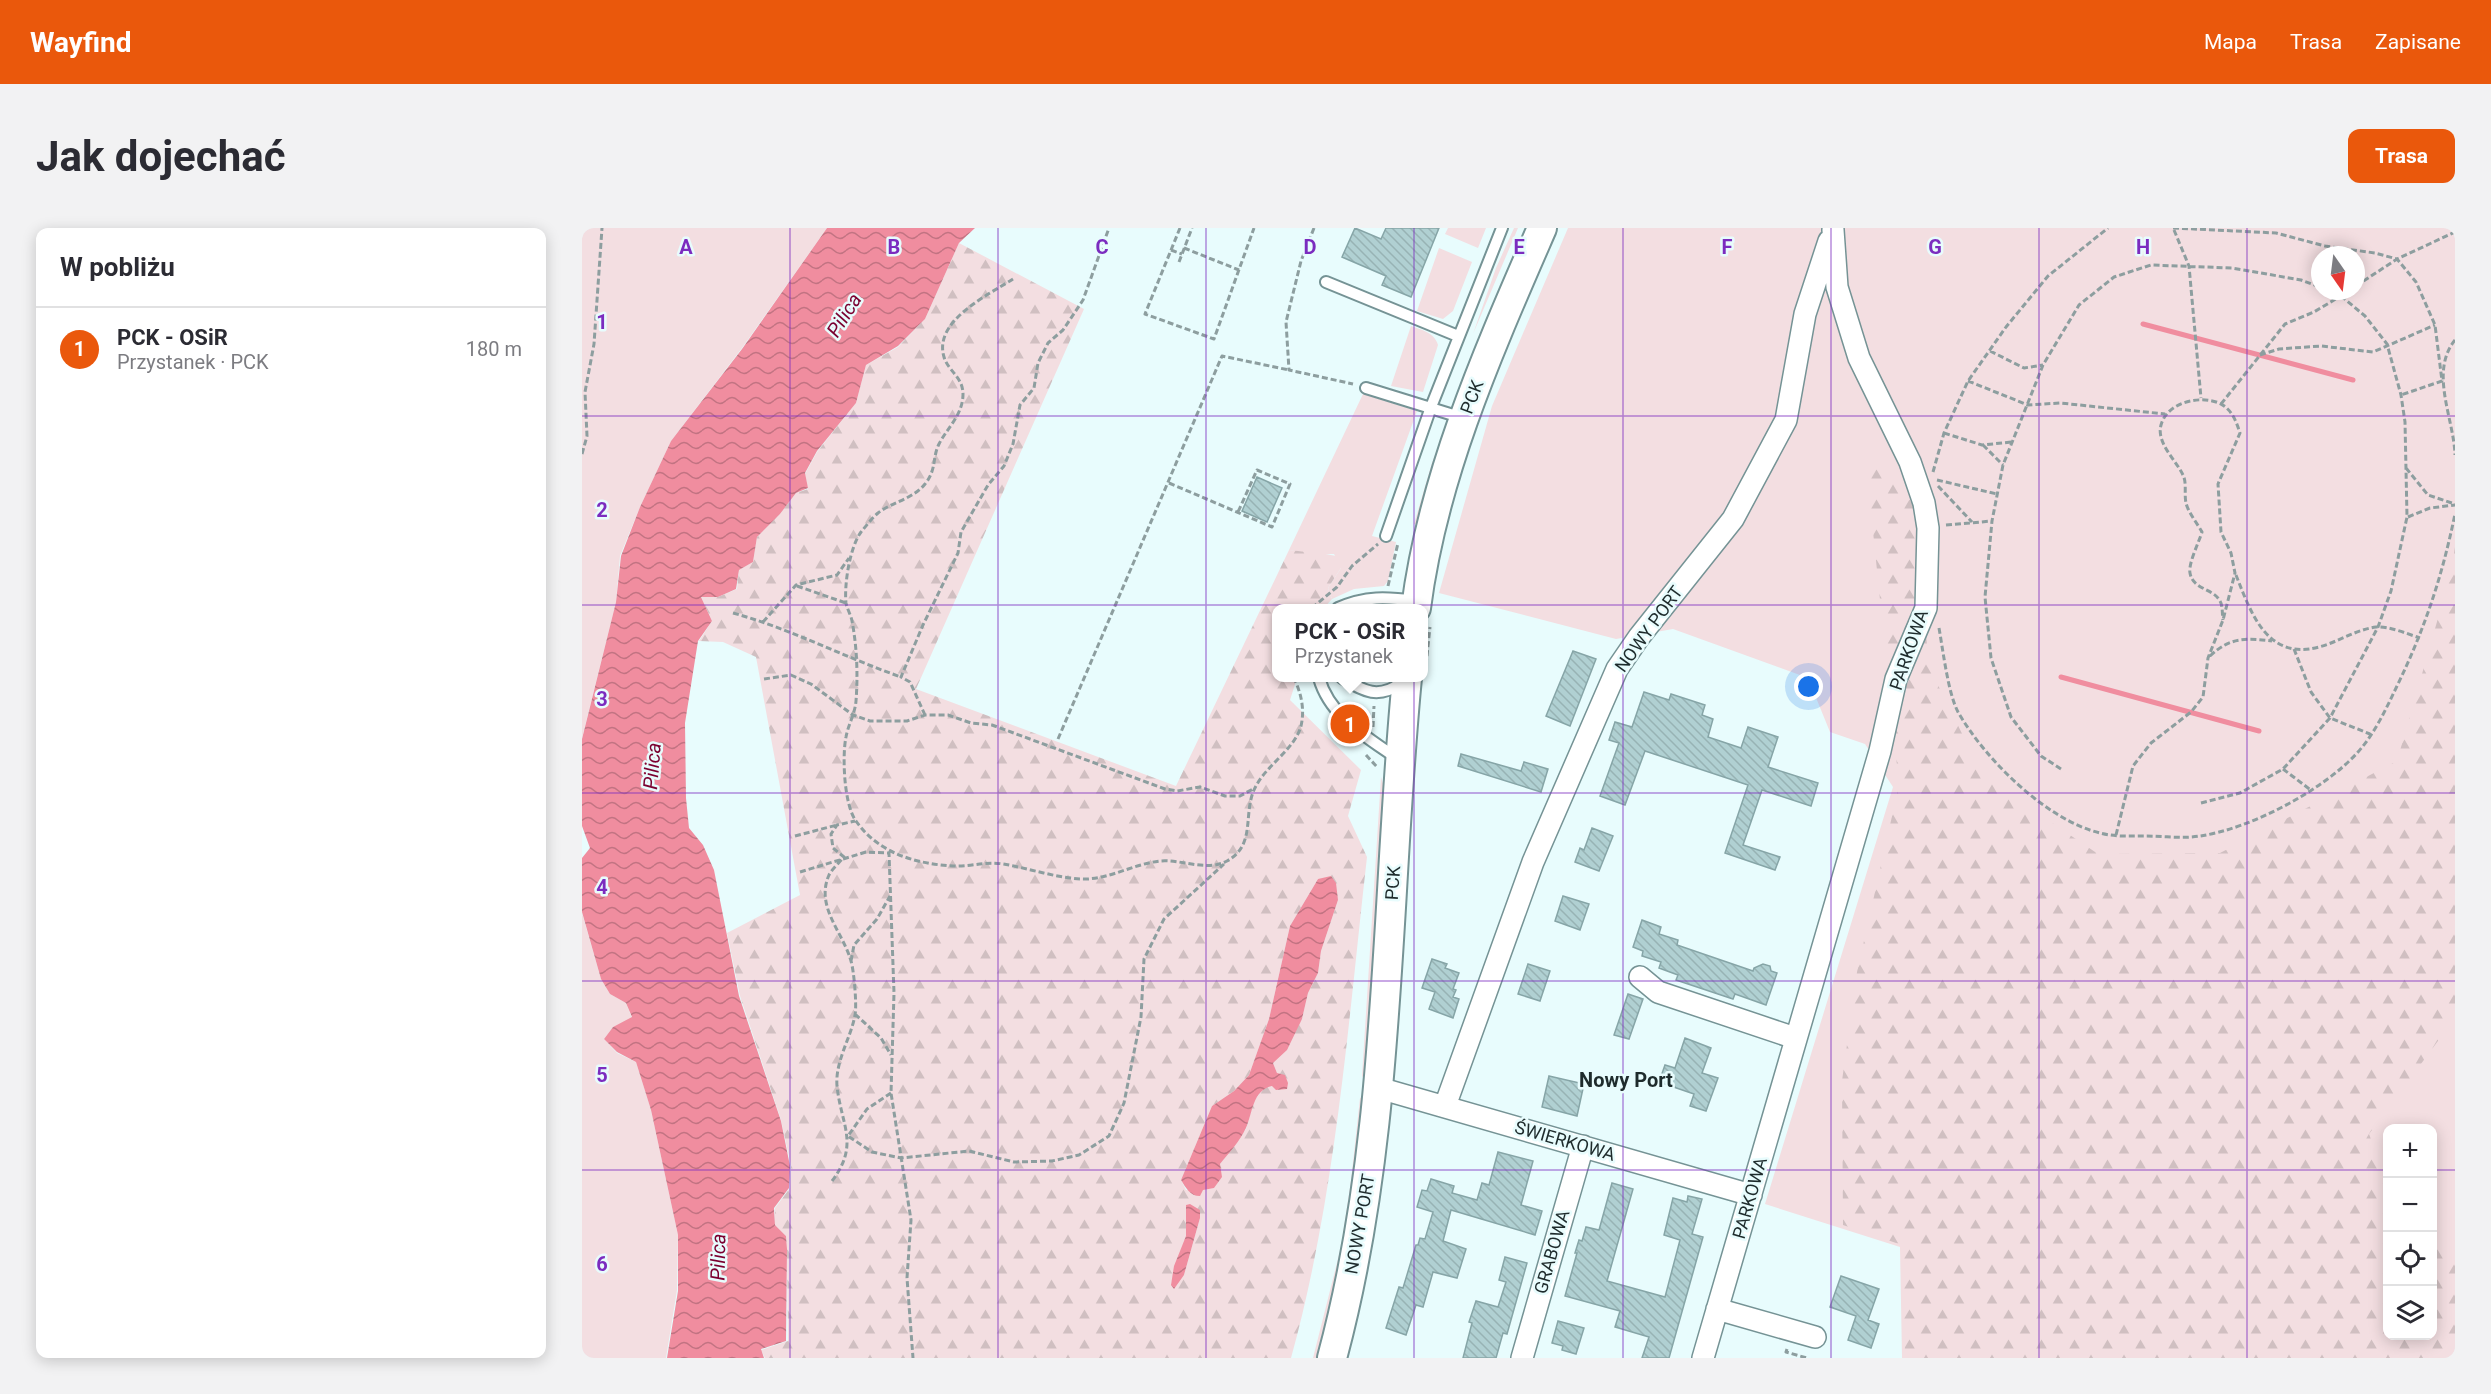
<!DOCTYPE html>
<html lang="pl">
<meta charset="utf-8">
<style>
body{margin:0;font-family:Roboto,sans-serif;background:#f2f2f3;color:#2b2b33}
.controls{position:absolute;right:18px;bottom:18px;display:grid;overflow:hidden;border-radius:12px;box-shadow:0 3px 15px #0003}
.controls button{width:54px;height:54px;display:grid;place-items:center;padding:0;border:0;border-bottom:2px solid #e1e1e2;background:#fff;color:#2b2b33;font:30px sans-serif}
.compass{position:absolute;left:1729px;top:18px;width:54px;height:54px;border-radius:50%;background:#fff;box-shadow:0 3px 15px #0003;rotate:166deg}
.you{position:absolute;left:1227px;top:459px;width:21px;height:21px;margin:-15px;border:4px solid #fff;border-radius:50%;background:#1a73e8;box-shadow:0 0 0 9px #1a73e833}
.badge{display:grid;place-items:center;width:39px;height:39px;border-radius:50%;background:#ea580c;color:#fff;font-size:20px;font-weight:700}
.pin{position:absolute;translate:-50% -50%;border:3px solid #fff;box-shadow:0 2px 6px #0006}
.popup{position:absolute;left:690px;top:376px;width:156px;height:78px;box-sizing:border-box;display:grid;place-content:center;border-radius:12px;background:#fff;filter:drop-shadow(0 2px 4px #0005);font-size:20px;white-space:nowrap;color:#7c7c81}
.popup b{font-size:22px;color:#2b2b33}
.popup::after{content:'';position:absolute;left:50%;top:100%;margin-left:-12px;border:12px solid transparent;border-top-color:#fff}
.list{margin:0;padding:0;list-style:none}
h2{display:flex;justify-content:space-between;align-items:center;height:78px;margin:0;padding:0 24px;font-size:26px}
h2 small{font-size:20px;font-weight:400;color:#7c7c81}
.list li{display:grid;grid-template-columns:39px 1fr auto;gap:18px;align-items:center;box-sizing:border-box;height:84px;padding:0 24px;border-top:2px solid #e1e1e2}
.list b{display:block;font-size:22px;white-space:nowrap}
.list p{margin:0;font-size:20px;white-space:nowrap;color:#7c7c81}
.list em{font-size:20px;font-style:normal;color:#7c7c81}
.icon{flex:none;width:33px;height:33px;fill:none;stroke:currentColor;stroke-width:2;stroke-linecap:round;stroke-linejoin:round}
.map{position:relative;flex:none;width:1873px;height:1130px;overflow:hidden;border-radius:12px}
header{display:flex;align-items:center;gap:36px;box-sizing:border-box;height:84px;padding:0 30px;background:#ea580c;color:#fff}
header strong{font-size:28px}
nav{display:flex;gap:33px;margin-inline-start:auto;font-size:21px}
.intro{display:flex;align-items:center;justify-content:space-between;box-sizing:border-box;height:144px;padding:0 36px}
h1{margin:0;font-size:42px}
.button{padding:15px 27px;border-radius:12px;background:#ea580c;color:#fff;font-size:21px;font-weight:700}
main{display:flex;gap:36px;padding:0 36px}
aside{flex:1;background:#fff;border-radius:12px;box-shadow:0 3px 15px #0003}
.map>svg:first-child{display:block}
.green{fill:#f3dee1;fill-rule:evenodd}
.forest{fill:url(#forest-firs);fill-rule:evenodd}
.water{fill:url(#water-waves)}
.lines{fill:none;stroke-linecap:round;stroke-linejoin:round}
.stream{stroke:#f08d9f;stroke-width:5}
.building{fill:url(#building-back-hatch);stroke:#86a5a7;stroke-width:1.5}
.lane-casing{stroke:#759395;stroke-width:14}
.street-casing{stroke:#759395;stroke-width:24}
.secondary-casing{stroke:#759395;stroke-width:32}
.path{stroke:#8d9e9f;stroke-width:3;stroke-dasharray:6 3;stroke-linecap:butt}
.lane{stroke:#fff;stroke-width:10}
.street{stroke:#fff;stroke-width:21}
.secondary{stroke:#fff;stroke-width:28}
.grid{fill:none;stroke:#7b2cbf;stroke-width:1.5;stroke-opacity:0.55}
.labels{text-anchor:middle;stroke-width:5;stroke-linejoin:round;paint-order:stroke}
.street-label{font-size:18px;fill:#1e2b2c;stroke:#e8fcfd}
.water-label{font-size:20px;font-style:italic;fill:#7b0030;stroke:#e8fcfd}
.neighbourhood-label{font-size:20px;font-weight:bold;fill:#1e2b2c;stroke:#e8fcfd}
.grid-label{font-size:20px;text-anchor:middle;font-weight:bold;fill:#7b2cbf;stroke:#e8fcfd;stroke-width:5;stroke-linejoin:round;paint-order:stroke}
</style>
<header>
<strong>Wayfind</strong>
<nav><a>Mapa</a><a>Trasa</a><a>Zapisane</a></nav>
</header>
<div class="intro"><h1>Jak dojechać</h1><a class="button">Trasa</a></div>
<main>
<aside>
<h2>W pobliżu<small></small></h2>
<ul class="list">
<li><span class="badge">1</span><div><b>PCK - OSiR</b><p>Przystanek · PCK</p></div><em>180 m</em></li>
</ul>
</aside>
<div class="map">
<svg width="1873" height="1130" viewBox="0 0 1873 1130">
<defs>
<pattern id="forest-firs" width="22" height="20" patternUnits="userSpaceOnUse" patternTransform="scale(1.5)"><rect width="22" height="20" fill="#f3dee1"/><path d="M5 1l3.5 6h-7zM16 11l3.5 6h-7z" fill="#d0bfc1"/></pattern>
<pattern id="water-waves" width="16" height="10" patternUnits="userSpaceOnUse" patternTransform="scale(1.5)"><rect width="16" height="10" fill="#f08d9f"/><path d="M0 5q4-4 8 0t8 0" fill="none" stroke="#c27382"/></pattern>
<pattern id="building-back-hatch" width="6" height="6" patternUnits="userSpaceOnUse" patternTransform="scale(1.5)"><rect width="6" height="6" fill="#b0d0d2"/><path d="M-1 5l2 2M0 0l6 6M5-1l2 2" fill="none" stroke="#97b3b4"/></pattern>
</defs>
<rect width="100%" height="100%" fill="#e8fcfd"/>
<path class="green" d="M0 0H245L160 120 89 213 58 279 38 328 34 374 0 510Z
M866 0H904L896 20 863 6Z
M932 0H936L891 106 914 40Z
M986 0H1873V1130H1320L1318 1019 1183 976 1311 559 1283 516 1248 504 1226 450 1091 401 1034 411 857 365 910 178ZM1738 27H1774V63H1738ZM1806 900H1850V1108H1806Z
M857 20 890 34 871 83 861 91 835 83Z
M829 98C840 102 853 105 856 117L841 164 809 158Z
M781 166 835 183 790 308 814 314 806 353 802 358 772 361 750 371 746 360 759 340 752 326H730L707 322Z
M866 193 839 297 832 296 850 235Z
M799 549 803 562 785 853 780 848Z
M0 685 19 751 28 766 44 775 50 790 31 799 22 811 35 825 54 834 69 882 96 1007 95 1062 84 1130H0Z
M788 866 741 1130H731L759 1019 769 953 778 870Z"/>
<path class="forest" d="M377 15 502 81 334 461 594 558 707 322C721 324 749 325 759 330V340L746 360 750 371 742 380H694V450H715L708 472 779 542 766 588 785 629C766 796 754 967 709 1130H183L179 1122 206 1113 205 1022 204 1008 193 997V980L208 960 209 938 199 892 158 768 145 705 218 667 174 429 141 414 117 413 130 393 119 369H136L155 361 157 342 171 334 175 309 198 286 214 265 226 261 223 246 235 224 274 175 284 137 316 119 343 91ZM736 651 756 672 739 723 736 745 726 765 720 791 691 835 695 845 690 858 682 860 672 873 664 901 638 936 632 960 604 962 599 952 630 878 652 863 667 847 687 791 708 698ZM618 990 602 1047 589 1057C596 1028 599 1014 618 990Z
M1284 235 1331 263 1347 439 1401 548 1516 626 1638 625 1815 533 1869 345 1873 319V790L1787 906 1805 954 1806 1108H1850L1851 1012 1873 1019V1130H1323L1320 1017 1261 997 1260 853 1275 744 1317 557Z"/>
<path class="water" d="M245 0H393L377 15 343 91 316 118 284 137 274 175 235 223 223 245 226 260 214 265 198 286 175 309 171 334 157 342 154 361 136 369H119L130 393 116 413 103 495 104 570 107 600 121 617 132 642 157 768 199 893 208 938 207 960 192 980 193 997 204 1008 205 1021 204 1113 179 1121 182 1130H85L96 1063V1007L69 882 54 834 35 824 22 811 31 799 50 789 44 775 28 766 19 751 0 684V630L8 620 0 598V511L34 374 39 328 58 279 89 213 160 121Z
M749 648 754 655 756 672 739 723 736 745 726 765 720 791 705 822 691 835 695 845 703 847 706 855 705 861 694 862 690 858C670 863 671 884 664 900 658 913 647 925 638 936L640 949 632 960 621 962 618 968C608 968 604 960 599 952L630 878 652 863 667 847 687 791 708 698 736 651Z
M608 976 618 982V990L602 1047 592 1061 589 1057 592 1038 604 1008V977Z"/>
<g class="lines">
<path class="stream" d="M1561 96 1771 152
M1479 449 1677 503"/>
</g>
<path class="building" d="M773 0 799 11 804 0H857L829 69 800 57 804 48 760 29Z
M675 249 700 260 685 294 660 283Z
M991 423 1014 431 988 498 964 488Z
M1062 464 1087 472 1089 466 1123 477 1120 487 1131 491 1126 509 1159 520 1166 499 1196 509 1186 539 1236 555 1229 578 1180 562 1161 617 1198 629 1193 642 1143 625 1166 557 1063 523 1043 577 1018 568 1037 515 1027 512 1033 494 1050 499Z
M879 526 939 543 942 534 966 541 959 564 876 538Z
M1010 600 1031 608 1017 643 993 634 998 620 1002 622Z
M981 668 1007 676 998 702 973 693Z
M1060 692 1079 699 1077 706 1096 712 1095 717 1171 743 1172 740 1181 736 1188 738 1189 743 1195 745 1184 777 1153 766 1151 771 1094 752 1096 747 1077 740 1079 734 1060 728 1061 723 1051 719Z
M850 731 865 736 863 740 877 745 871 761 874 762 871 769 877 771 871 790 847 781 853 764 840 760Z
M946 736 968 743 958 773 936 766Z
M1046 766 1061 771 1047 811 1032 807Z
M1103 810 1129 820 1120 845 1136 850 1124 883 1108 878 1112 866 1077 854 1083 837 1093 840Z
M967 848 1002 856 995 888 960 879Z
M916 924 951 933 939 977 960 983 953 1007 869 982 861 1013 884 1021 875 1050 851 1044 841 1079 834 1077 824 1107 804 1100 817 1059 821 1060 834 1017H836L838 1010 843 1011 851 984 835 979 840 962 845 963 849 951 872 958 870 965 895 972 900 955 907 957Z
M1030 955 1051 961 1025 1053 1083 1069 1098 1012 1082 1007 1091 970 1105 974 1106 968 1120 971 1110 1006 1121 1009 1087 1130H1060L1067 1109 1033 1099 1038 1083 983 1068 995 1025H993L997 1012 1000 1013 1004 999 1017 1002Z
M923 1029 945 1035 925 1106 921 1105 914 1130H881L890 1095 887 1094 894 1073 916 1079 924 1054 917 1052Z
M1259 1048 1297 1061 1286 1092 1297 1096 1289 1120 1266 1112 1274 1088 1248 1079Z
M976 1093 1002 1100 994 1126 980 1122 981 1118 970 1115Z"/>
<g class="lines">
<defs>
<path id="lane" d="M744 54 876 108
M784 160 881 190
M804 308 849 179 920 0
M756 380C784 368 804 369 834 373
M737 450C748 489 785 509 816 531
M760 450C783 464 796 471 820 455"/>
<path id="street" d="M1058 749 1076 764 1213 810
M797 860 1169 967
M863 878 951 634 1035 441 1057 409 1151 291 1204 192 1223 86 1247 13
M1135 1081 1233 1109
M940 1130 1001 918
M1121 1130 1298 523 1314 451 1344 380 1346 300 1342 275 1328 234 1277 130 1255 59 1251 2"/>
<path id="secondary" d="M834 380C851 247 907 122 960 0
M750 1130C810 908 803 677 825 450"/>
</defs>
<use href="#lane" class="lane-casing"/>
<use href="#street" class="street-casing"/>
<use href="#secondary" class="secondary-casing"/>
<path class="path" d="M598 0 563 86 632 111 672 0
M732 0 719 33 704 94 707 142 771 156
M1591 0 1694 5 1743 18 1793 25 1815 31 1834 54 1853 97 1860 153 1819 167
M1592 2 1607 38 1619 170
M602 20 657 42
M589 22 600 26
M597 34 610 0
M431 51C406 67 351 93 362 129 366 143 381 149 381 166 381 187 365 200 357 216 350 230 355 241 343 256 331 271 310 274 296 285 290 290 284 298 279 304 268 319 262 356 264 375 265 381 269 387 270 393 275 419 276 447 274 473 273 486 266 497 264 509 260 528 262 577 274 593 296 625 334 636 371 638 388 639 403 633 421 636 446 640 474 650 500 651 526 652 551 636 578 633 599 631 625 644 645 633 674 617 661 587 672 562 683 537 712 523 719 498 723 481 719 465 712 450
M1774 58 1815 31 1873 4
M1873 112C1847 144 1872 191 1873 227
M1408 123 1442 140 1461 137
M1678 127 1697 121 1739 118 1791 124 1853 97
M1386 153 1446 177 1478 175 1583 186
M1639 176 1703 96 1732 84 1767 63
M1362 205 1400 217 1430 214
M1401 217 1421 237
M0 226 5 208 3 164 12 116 20 0
M1824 240 1846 267 1873 276
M1351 244 1362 205 1386 153 1424 99 1466 48 1526 0
M1355 252 1415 266
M587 255 690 299 708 256 675 242 656 284
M1356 258 1390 294
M1826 289 1848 280 1873 277
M1364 297 1410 293
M1654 347C1669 385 1685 433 1737 419 1756 414 1773 402 1794 399 1807 398 1826 406 1838 410
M215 358 264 375
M806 358 816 315
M730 380 755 359 770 338 796 316
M151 385C209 401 262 429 319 449
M181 394 214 357 255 347 267 330
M1357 400C1361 422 1366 465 1376 484 1403 531 1464 592 1518 605 1533 609 1548 608 1563 608 1581 608 1601 611 1618 608 1668 601 1742 562 1776 524 1793 505 1804 481 1815 458 1843 400 1860 349 1873 286
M1712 421 1729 464 1748 490 1788 506
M1628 428C1648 409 1664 410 1690 413
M844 437 848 399
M182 451 209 447 229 456 271 487 288 493H325L343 487H366L389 495 410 497 583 561 595 563 618 559 643 568H658L673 560
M343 487 328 454 319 449 341 397 376 325 379 304 406 257 422 238 431 216 438 177 452 160 456 135 466 115 481 102 501 72 527 0
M791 499 792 478
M476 511 640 128 707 142
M784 527 796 540
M1479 541 1459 528 1429 489 1409 430 1403 369 1410 293 1421 237 1461 137 1497 77 1532 49 1569 37 1650 40 1719 52 1738 59
M1701 541 1730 563
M1619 575 1658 565 1701 541 1748 490 1796 399 1809 363 1825 289 1823 194 1819 167 1805 116 1783 88 1759 68 1747 63
M1534 607 1551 538 1569 515 1609 484 1621 469 1626 430 1641 392 1653 345 1649 325 1639 304 1636 256 1658 205C1654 193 1650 181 1637 175 1618 167 1585 174 1579 197 1574 215 1594 232 1601 247 1605 255 1602 266 1604 275 1606 284 1615 295 1620 304 1617 314 1606 336 1608 345 1611 362 1631 360 1638 373 1641 378 1640 387 1641 392
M213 608 255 597
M218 644 284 624 307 625 312 765 309 865 329 992 325 1050 331 1130
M269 733 272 717 295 691 308 668
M273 786 299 810 309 827
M309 865 285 881 266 908 290 924 319 930 387 923 432 934 470 933 497 927 527 908 542 875 559 789 562 731 582 691 642 636
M250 953C278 916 259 897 255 858 253 833 269 810 273 787 275 777 272 743 269 733 261 704 233 679 247 647 250 641 257 635 262 629L251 620 249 606 255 597 273 593
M1205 1121 1204 1124 1225 1130"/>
<use href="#lane" class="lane"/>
<use href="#street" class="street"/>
<use href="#secondary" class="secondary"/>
</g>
<path class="grid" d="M208 0V1130M416 0V1130M624 0V1130M832 0V1130M1041 0V1130M1249 0V1130M1457 0V1130M1665 0V1130M0 188H1873M0 377H1873M0 565H1873M0 753H1873M0 942H1806M1850 942H1873"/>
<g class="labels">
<g class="street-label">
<text transform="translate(890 169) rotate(-69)" y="6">PCK</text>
<text transform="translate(1067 401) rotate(-54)" y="6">NOWY PORT</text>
<text transform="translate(1327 422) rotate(-71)" y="6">PARKOWA</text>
<text transform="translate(811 655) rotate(-86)" y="6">PCK</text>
<text transform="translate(983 913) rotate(16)" y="6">ŚWIERKOWA</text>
<text transform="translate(1168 970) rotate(-74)" y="6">PARKOWA</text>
<text transform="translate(778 996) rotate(-80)" y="6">NOWY PORT</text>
<text transform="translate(970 1024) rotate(-74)" y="6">GRABOWA</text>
</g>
<g class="water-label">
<text transform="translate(262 87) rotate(-58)" y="7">Pilica</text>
<text transform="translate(70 538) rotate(-85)" y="7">Pilica</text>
<text transform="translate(136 1029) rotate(-89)" y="7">Pilica</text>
</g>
<g class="neighbourhood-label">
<text x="1044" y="859">Nowy Port</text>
</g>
</g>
<g class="grid-label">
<text x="104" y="26">A</text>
<text x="312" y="26">B</text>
<text x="520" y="26">C</text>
<text x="728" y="26">D</text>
<text x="937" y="26">E</text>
<text x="1145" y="26">F</text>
<text x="1353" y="26">G</text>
<text x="1561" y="26">H</text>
<text x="20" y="101">1</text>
<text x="20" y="289">2</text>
<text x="20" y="478">3</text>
<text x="20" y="666">4</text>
<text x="20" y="854">5</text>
<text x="20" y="1043">6</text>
</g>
</svg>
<div class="controls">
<button>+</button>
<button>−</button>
<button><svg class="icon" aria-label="locate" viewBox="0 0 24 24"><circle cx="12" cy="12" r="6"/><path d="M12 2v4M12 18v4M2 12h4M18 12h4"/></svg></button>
<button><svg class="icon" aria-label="layers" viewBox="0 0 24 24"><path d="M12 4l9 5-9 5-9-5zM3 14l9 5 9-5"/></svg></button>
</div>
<svg class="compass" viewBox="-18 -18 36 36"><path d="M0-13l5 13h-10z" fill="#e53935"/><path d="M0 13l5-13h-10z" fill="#7c7c81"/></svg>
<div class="you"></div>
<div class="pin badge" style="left:768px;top:496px">1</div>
<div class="popup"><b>PCK - OSiR</b>Przystanek</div>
</div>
</main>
